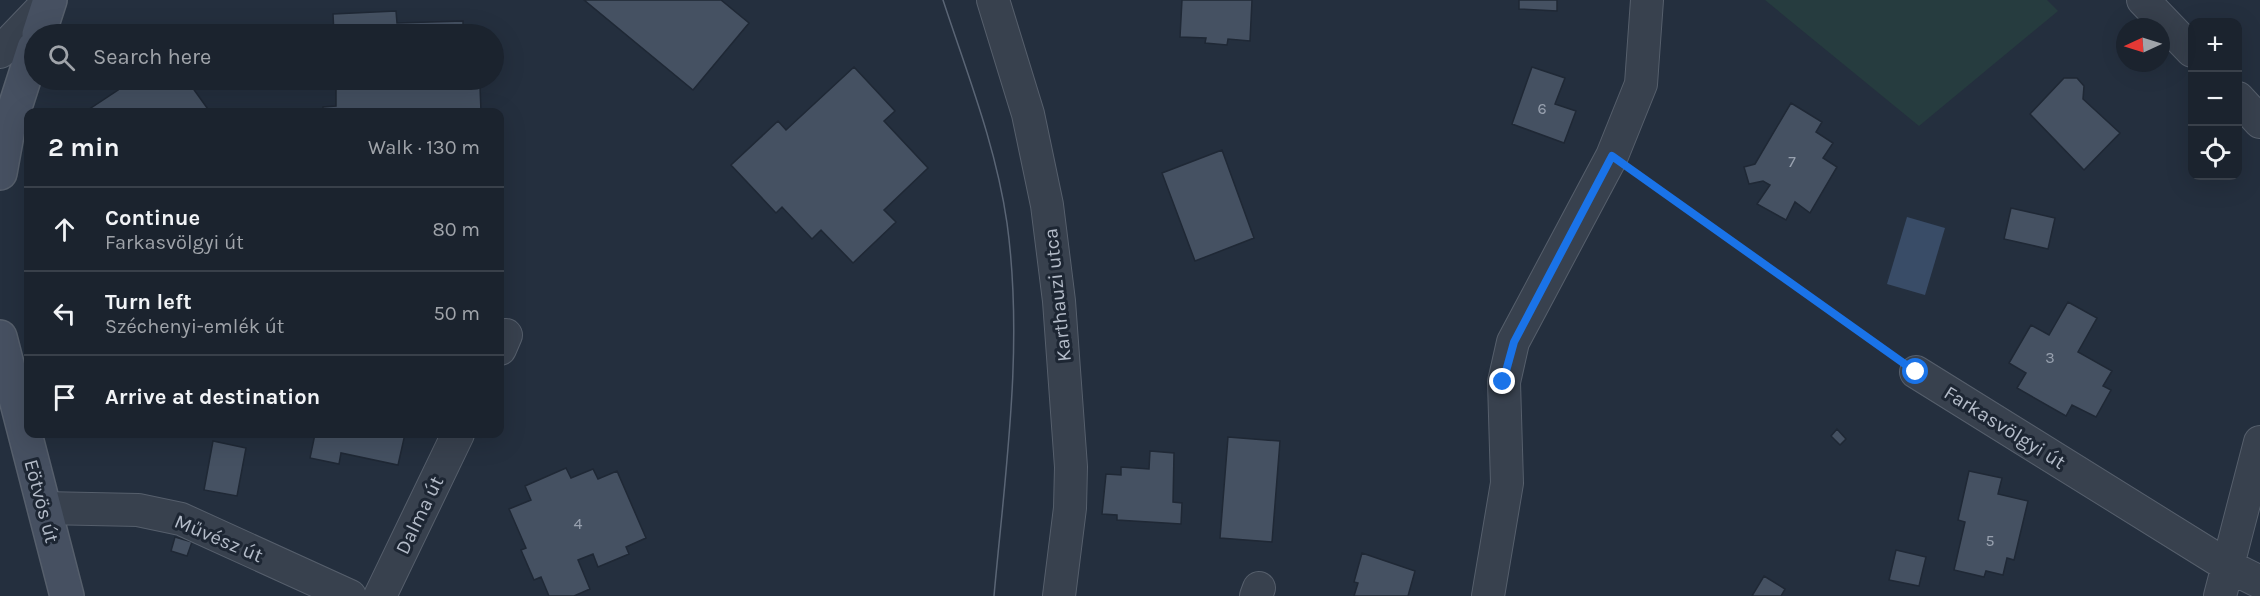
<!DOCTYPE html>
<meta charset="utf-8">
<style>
body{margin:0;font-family:Karla,sans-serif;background:#282f3a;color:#f1f3f6}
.controls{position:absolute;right:18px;top:18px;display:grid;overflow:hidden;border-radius:12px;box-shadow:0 6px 24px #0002}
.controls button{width:54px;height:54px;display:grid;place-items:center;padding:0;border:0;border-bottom:2px solid #39404a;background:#1b232e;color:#f1f3f6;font:30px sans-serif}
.compass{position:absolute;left:2116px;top:18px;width:54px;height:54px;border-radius:50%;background:#1b232e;box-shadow:0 6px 24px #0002;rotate:266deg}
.stop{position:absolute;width:18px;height:18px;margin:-14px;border:4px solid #1a73e8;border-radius:50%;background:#fff}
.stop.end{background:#1a73e8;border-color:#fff;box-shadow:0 2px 6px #0008}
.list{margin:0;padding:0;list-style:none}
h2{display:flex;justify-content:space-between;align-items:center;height:78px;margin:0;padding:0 24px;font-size:26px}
h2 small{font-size:20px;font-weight:400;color:#a0a4aa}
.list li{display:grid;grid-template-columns:39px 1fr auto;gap:18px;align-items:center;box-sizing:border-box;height:84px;padding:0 24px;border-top:2px solid #39404a}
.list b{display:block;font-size:22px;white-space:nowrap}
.list p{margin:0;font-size:20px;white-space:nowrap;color:#a0a4aa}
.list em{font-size:20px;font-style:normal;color:#a0a4aa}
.icon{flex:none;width:33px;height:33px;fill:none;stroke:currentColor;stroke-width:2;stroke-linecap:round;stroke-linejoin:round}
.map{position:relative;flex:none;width:2260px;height:596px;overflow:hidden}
.search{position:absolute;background:#1b232e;box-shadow:0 6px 24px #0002;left:24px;top:24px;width:480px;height:66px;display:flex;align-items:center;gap:15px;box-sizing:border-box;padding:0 21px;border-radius:33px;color:#a0a4aa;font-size:22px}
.panel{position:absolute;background:#1b232e;box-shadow:0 6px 24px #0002;left:24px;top:108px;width:480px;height:330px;border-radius:12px}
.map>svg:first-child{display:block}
.green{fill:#263c3f}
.water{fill:#394c67}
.building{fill:#455162;stroke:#1f2835;stroke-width:1.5}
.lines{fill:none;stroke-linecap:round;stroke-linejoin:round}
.street-casing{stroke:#565f6c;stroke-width:34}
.secondary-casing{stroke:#565f6c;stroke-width:36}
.path{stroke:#44595c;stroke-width:4;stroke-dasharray:4.5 4.5;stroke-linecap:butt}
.street{stroke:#38414e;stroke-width:32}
.secondary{stroke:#465061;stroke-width:33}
.tram{stroke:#5a6575;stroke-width:1.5}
.route{stroke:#1a73e8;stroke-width:8}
.labels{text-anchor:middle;stroke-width:6;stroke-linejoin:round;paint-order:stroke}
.number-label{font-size:16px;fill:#98a1af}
.street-label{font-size:20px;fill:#b4bcc9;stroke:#1d2633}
</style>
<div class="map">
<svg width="2260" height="596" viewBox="0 0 2260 596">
<rect width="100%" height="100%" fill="#242f3e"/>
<path class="green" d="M1765 0H2047L2058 11 1919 126Z"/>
<path class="water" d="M1907 217 1945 228 1925 295 1887 284Z"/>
<path class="building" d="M584 0H721L749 23 693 90Z
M1182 0H1252L1250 41 1228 39 1227 45 1205 43 1206 38 1180 37Z
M1519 0H1557V11L1519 9Z
M396 11 397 23 463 21V34H334L333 14Z
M854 67 895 111 884 121 928 168 884 210 896 222 853 263 821 230 812 239 782 207 776 213 731 165 778 121 786 130Z
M1532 67 1565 78 1555 104 1576 111 1564 143 1512 124Z
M2064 78H2077L2084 86 2083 99 2120 133 2084 170 2030 114Z
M111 80H187L210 112H85L118 90Z
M336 80H465V87L480 86 481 112H323V107L336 106Z
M1791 103 1822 122 1816 132 1833 143 1823 158 1837 167 1810 213 1795 202 1786 220 1757 204 1770 185 1763 181 1749 184 1744 167 1755 164Z
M1222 150 1254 238 1195 261 1162 173Z
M2011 208 2055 218 2048 249 2004 239Z
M2068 302 2097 318 2078 352 2112 371 2103 386 2111 390 2096 417 2072 405 2066 416 2017 388 2026 373 2009 363 2031 325 2049 335Z
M1837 429 1846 439 1840 445 1831 436Z
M315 434H405L398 465 341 453 339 464 310 458Z
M1228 437 1280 441 1272 542 1220 538Z
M213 441 246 448 237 496 204 490Z
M1150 451 1174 453 1173 502 1182 503 1181 524 1117 520V515L1102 514 1106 474 1121 475V467L1149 469Z
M566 468 571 478 593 469 598 479 617 471 646 538 626 547 629 554 598 567 593 554 578 560 590 589 574 596H549L541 577 534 580 521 550 526 548 509 509 531 500 525 486Z
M1969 471 2002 478 1998 494 2028 501 2014 560 2007 558 2003 575 1986 571 1984 577 1954 570 1965 522 1958 520Z
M175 537 192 542 187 556 171 551Z
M1896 550 1926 557 1919 586 1889 580Z
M1362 553 1415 571 1408 596H1354L1358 583 1354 582Z
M1764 576 1785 589 1781 596H1752Z"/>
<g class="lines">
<defs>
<path id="street" d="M993 0 1028 114 1047 205 1059 301 1071 467 1070 508 1059 596
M2143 0 2192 51
M0 52 50 0
M2238 98 2260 122
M500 349 506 335
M1916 372 2228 566 2260 582
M44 508 138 510 181 519 350 596
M380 596 458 434
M1256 596 1259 588
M1488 596 1507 483 1504 382 1513 342 1612 156 1641 84 1647 0
M2220 596 2260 442"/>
<path id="secondary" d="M39 34 50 0
M0 173 8 129 34 48
M0 337 67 596"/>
</defs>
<use href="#street" class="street-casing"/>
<use href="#secondary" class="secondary-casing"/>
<path class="path" d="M1637 174 1890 353"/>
<use href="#street" class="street"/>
<use href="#secondary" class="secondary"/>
<path class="tram" d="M943 0C967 73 996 146 1007 223 1024 347 1005 473 994 596"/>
</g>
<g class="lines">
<path class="route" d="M1503 382 1514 342 1612 156 1916 372"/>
</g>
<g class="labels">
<g class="number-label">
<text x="1542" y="114">6</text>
<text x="1792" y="167">7</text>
<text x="2050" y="363">3</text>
<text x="578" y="529">4</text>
<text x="1990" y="546">5</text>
</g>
<g class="street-label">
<text transform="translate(1057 295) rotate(-96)" y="7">Karthauzi utca</text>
<text transform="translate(2005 427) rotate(32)" y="7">Farkasvölgyi út</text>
<text transform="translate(42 501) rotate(75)" y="7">Eötvös út</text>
<text transform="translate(419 515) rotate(-64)" y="7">Dalma út</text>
<text transform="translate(219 538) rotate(23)" y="7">Művész út</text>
</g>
</g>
</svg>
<div class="controls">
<button>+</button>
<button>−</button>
<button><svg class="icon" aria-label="locate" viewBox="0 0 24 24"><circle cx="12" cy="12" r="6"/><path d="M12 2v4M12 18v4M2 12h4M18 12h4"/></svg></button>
</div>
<svg class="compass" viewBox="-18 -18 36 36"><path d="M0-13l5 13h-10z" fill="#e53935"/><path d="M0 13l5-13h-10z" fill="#a0a4aa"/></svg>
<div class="stop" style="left:1916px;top:372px"></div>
<div class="stop end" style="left:1503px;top:382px"></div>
<div class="search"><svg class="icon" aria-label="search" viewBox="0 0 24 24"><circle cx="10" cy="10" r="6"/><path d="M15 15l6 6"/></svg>Search here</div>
<section class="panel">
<h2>2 min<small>Walk · 130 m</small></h2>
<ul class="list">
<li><svg class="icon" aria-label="ahead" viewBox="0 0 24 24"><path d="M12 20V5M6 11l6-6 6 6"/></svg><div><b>Continue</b><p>Farkasvölgyi út</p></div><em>80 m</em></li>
<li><svg class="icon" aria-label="left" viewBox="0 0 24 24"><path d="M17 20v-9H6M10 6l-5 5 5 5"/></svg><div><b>Turn left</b><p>Széchenyi-emlék út</p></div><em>50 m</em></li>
<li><svg class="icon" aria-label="arrive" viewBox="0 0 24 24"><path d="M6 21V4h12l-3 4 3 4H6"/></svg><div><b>Arrive at destination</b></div></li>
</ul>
</section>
</div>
